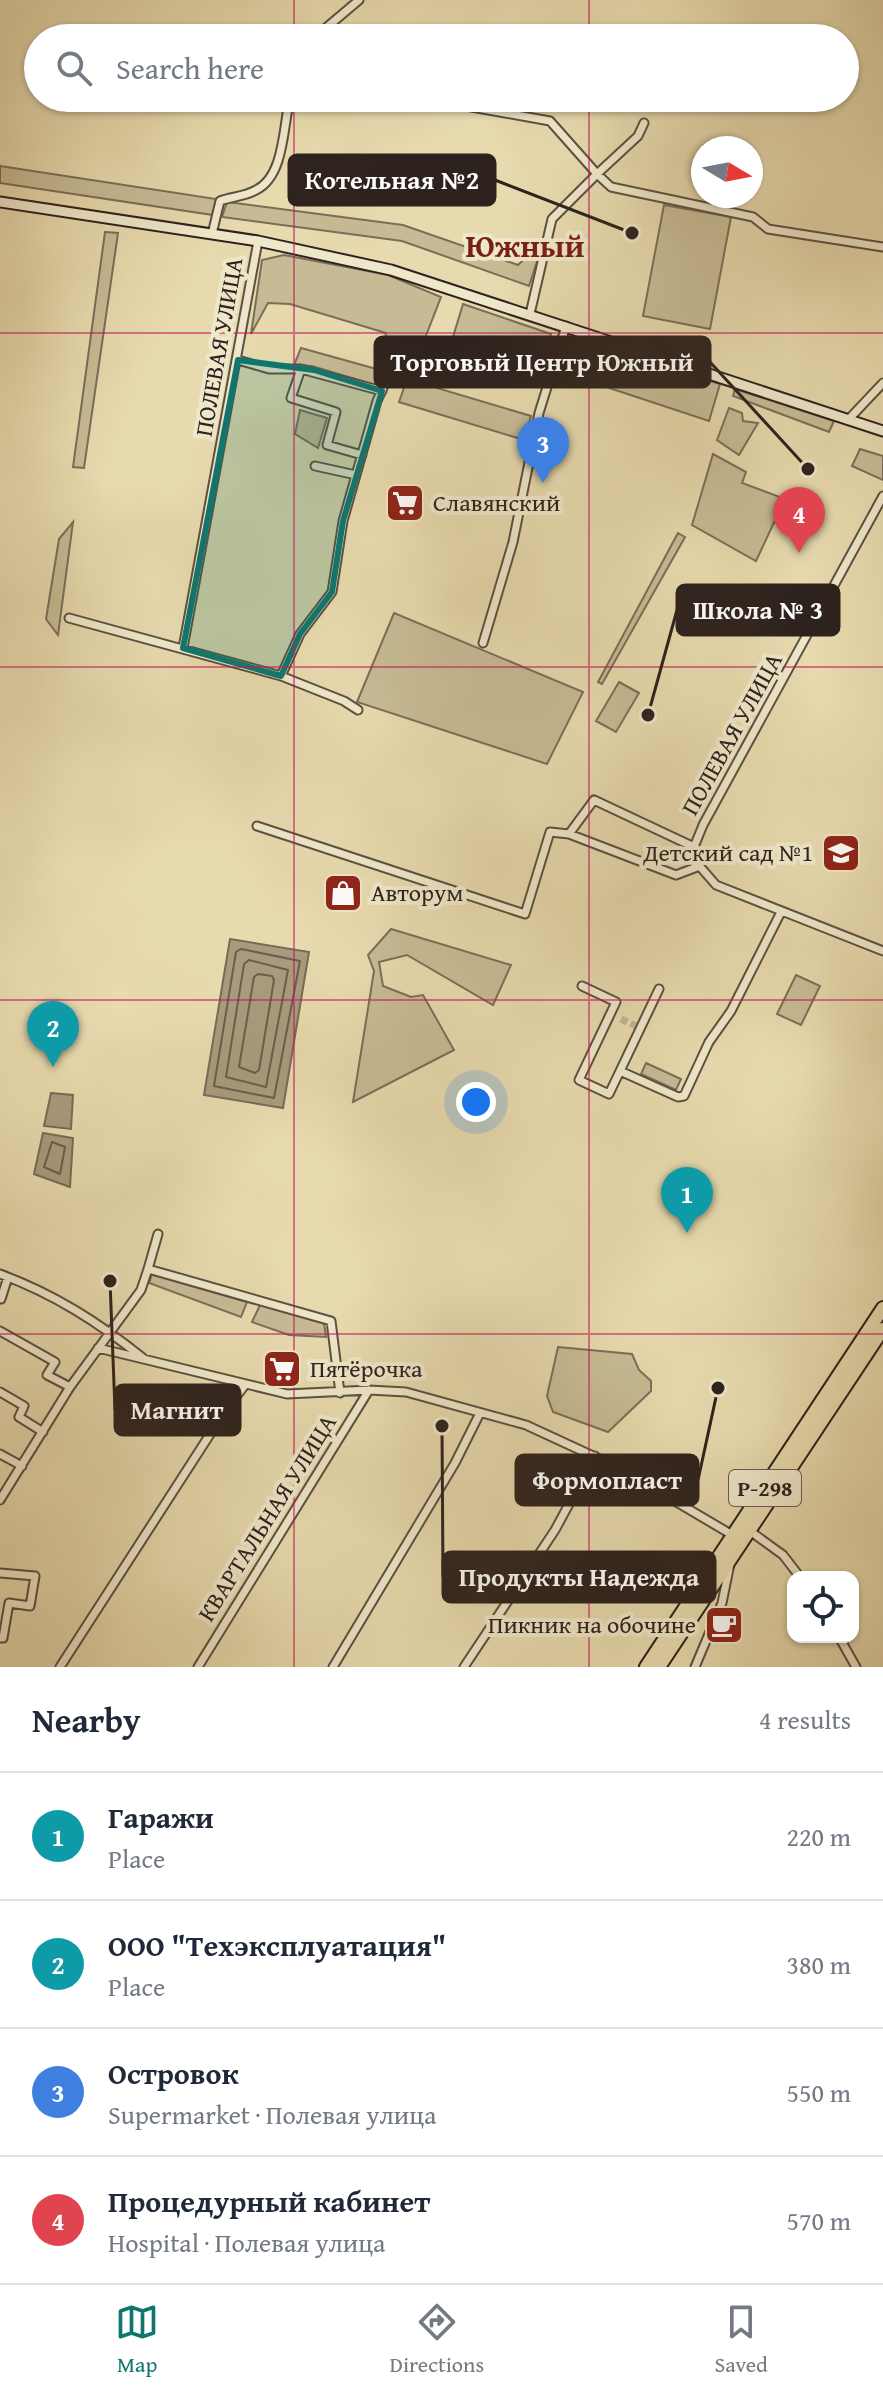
<!DOCTYPE html>
<meta charset="utf-8">
<style>
body{margin:0;font-family:"Gentium Book Plus",serif;background:#f6f6f7;color:#1f2937}
.controls{position:absolute;right:24px;bottom:24px;display:grid;overflow:hidden;border-radius:16px;box-shadow:0 2px 6px #0004}
.controls button{width:72px;height:72px;display:grid;place-items:center;padding:0;border:0;border-bottom:2px solid #e0e1e3;background:#fff;color:#1f2937;font:40px sans-serif}
.compass{position:absolute;left:691px;top:136px;width:72px;height:72px;border-radius:50%;background:#fff;box-shadow:0 2px 6px #0004;rotate:100deg}
.you{position:absolute;left:476px;top:1102px;width:28px;height:28px;margin:-20px;border:6px solid #fff;border-radius:50%;background:#1a73e8;box-shadow:0 0 0 12px #1a73e833}
.badge{display:grid;place-items:center;width:52px;height:52px;border-radius:50%;background:#0f766e;color:#fff;font-size:26px;font-weight:700}
.pin{position:absolute;translate:-50% -66px;filter:drop-shadow(0 2px 4px #0008)}
.pin::after{content:'';position:absolute;top:42px;width:28px;height:24px;background:inherit;clip-path:polygon(0 0,100% 0,50% 100%)}
.list{margin:0;padding:0;list-style:none}
h2{display:flex;justify-content:space-between;align-items:center;height:104px;margin:0;padding:0 32px;font-size:34px}
h2 small{font-size:26px;font-weight:400;color:#747a83}
.list li{display:grid;grid-template-columns:52px 1fr auto;gap:24px;align-items:center;box-sizing:border-box;height:128px;padding:0 32px;border-top:2px solid #e0e1e3}
.list b{display:block;font-size:30px;white-space:nowrap}
.list p{margin:0;font-size:26px;white-space:nowrap;color:#747a83}
.list em{font-size:26px;font-style:normal;color:#747a83}
.icon{flex:none;width:44px;height:44px;fill:none;stroke:currentColor;stroke-width:2;stroke-linecap:round;stroke-linejoin:round}
.map{position:relative;flex:none;width:883px;height:1667px;overflow:hidden}
.search{position:absolute;background:#fff;box-shadow:0 2px 6px #0004;left:24px;right:24px;top:24px;height:88px;display:flex;align-items:center;gap:20px;box-sizing:border-box;padding:0 28px;border-radius:44px;color:#747a83;font-size:30px}
.sheet{height:616px;background:#fff}
nav{display:flex;justify-content:space-around;align-items:center;box-sizing:border-box;height:112px;border-top:2px solid #e0e1e3;background:#fff;font-size:22px;color:#747a83}
nav a{display:grid;justify-items:center;gap:4px}
nav .on{color:#0f766e}
.map>svg:first-child{display:block}
.green{fill:#c7bb95;stroke:#7a6e59;stroke-width:2}
.water{fill:#a89b7d;stroke:#776b57;stroke-width:2}
.lines{fill:none;stroke-linecap:round;stroke-linejoin:round}
.shore{stroke:#6a5e4d;stroke-width:2}
.street-tunnel{stroke:#c2b591;stroke-width:7;stroke-dasharray:7 3.5;stroke-linecap:butt}
.street-casing{stroke:#5c5041;stroke-width:11}
.secondary-casing{stroke:#2d221d;stroke-width:13}
.highway-casing{stroke:#2d221d;stroke-width:16}
.street{stroke:#efe7ca;stroke-width:7}
.secondary{stroke:#efe7ca;stroke-width:9}
.highway{stroke:#e7daae;stroke-width:12}
.marked{fill:#0f766e;fill-opacity:0.2;stroke:#0f766e;stroke-width:6;stroke-linejoin:round}
.grid{fill:none;stroke:#c2185b;stroke-width:2;stroke-opacity:0.55}
.labels{text-anchor:middle;stroke-width:8;stroke-linejoin:round;paint-order:stroke}
.shield{fill:#efe7ca;stroke:#675d51;stroke-width:2}
.shield-label{font-size:22px;font-weight:bold;fill:#2d221d}
.street-label{font-size:24px;fill:#2d221d;stroke:#efe7ca}
.poi-label{font-size:24px;fill:#2d221d;stroke:#efe7ca;text-anchor:start}
.district-label{font-size:32px;font-weight:bold;fill:#7a1f14;stroke:#efe7ca}
.leader{fill:none;stroke:#2d221d;stroke-width:3}
.callout-dot{fill:#2d221d;stroke:#efe7ca;stroke-width:3}
.callout{fill:#2d221d;stroke:#2d221d;stroke-width:3}
.callout-label{font-size:26px;text-anchor:middle;font-weight:bold;fill:#fff}
</style>
<div class="map">
<svg width="883" height="1667" viewBox="0 0 883 1667">
<rect width="100%" height="100%" fill="#e7daae"/>
<filter id="stains"><feTurbulence type="fractalNoise" baseFrequency=".0025" numOctaves="4"/><feColorMatrix values="0 0 0 0 .2 0 0 0 0 .09 0 0 0 0 .02 0 0 0 .5 -.17"/></filter>
<radialGradient id="worn" r=".72"><stop offset=".6" stop-color="#630" stop-opacity="0"/><stop offset="1" stop-color="#630" stop-opacity=".3"/></radialGradient>
<path class="green" d="M0 166 216 199 213 215 0 183Z
M227 202 403 225 518 265 544 240 529 286 402 241 222 217Z
M664 205 731 217 710 329 643 316Z
M105 232 118 233 84 468 73 467Z
M284 255 388 275 441 297 415 364 383 354 386 333 290 304 268 303 251 334 262 260Z
M463 304 551 334 538 378 449 350Z
M574 340 720 384 709 421 564 373Z
M301 348 380 370 375 385 312 366 294 365Z
M407 379 531 416 524 440 399 402Z
M735 389 834 421 829 432 733 396Z
M729 408 742 413 743 421 758 423 739 455 717 440Z
M300 410 327 418 318 448 295 434Z
M860 449 883 456V480L852 466Z
M713 454 746 472 742 483 785 499 756 561 692 525Z
M73 522 58 635 46 619 59 539Z
M678 533 685 537 602 684 598 682Z
M394 613 583 692 547 764 357 702Z
M619 682 639 693 616 732 596 721Z
M391 929 511 965 493 1005 407 955 379 962 383 986 411 997 423 995 454 1050 353 1102 374 971 368 955Z
M796 975 820 986 801 1025 777 1014Z
M646 1063 681 1079 676 1090 641 1074Z
M152 1274 247 1302 241 1317 149 1283Z
M260 1305 324 1323 326 1337 289 1335 252 1322Z
M558 1347 632 1354 639 1370 651 1381V1391L608 1432 553 1412 547 1396Z"/>
<path class="water" d="M230 939 309 952 283 1108 204 1095Z
M51 1093 73 1095 71 1129 44 1126Z
M43 1133 73 1138 70 1187 34 1174Z"/>
<g class="lines">
<path class="shore" d="M241 949 300 961 274 1098 214 1086 236 952Z
M249 960 288 970 266 1087 226 1077 244 964Z
M258 974 272 976 274 980 259 1070 255 1073 239 1067 254 977Z
M52 1142 65 1147 60 1174 44 1167Z"/>
<path class="street-tunnel" d="M621 1019 636 1026"/>
<defs>
<path id="street" d="M314 38 359 0
M421 98 550 121 597 174 552 219 530 314
M644 123 638 136 597 174 611 187 753 217 768 229 883 247
M212 234 220 201C231 197 246 196 256 190 285 176 283 125 290 98
M238 360 269 369H301
M848 420 883 383
M362 455 327 445 336 412 291 398 301 369 382 391
M315 466 356 475
M883 496 703 825 694 847 696 862 716 885 883 951
M69 618 281 676 344 701 358 710
M483 643 513 542 539 413 566 326
M183 648 258 241
M281 676 300 634 332 592 343 521 377 401 392 368
M257 826 525 914 550 832 569 834 676 875 697 867
M569 834 594 800 694 847
M582 986 616 1002 579 1080 609 1094 620 1071 678 1097 684 1096 709 1042 731 1011 781 912
M620 1071 659 989
M148 1269 158 1234
M0 1274C54 1294 98 1322 143 1358
M1 1299 8 1277
M0 1331 55 1362 47 1375 70 1387
M98 1348 287 1394 369 1390 406 1392 526 1425 619 1468 734 1536
M0 1392 24 1406 19 1417 43 1432
M0 1454 22 1466
M0 1500 70 1387 141 1290 148 1269 331 1321 340 1393
M750 1531 783 1555 800 1577
M0 1573 35 1576 30 1606 9 1603 3 1638H0
M839 1637 856 1667
M60 1667 225 1411 245 1385
M198 1667 369 1390
M333 1667 455 1463 480 1413
M464 1667 555 1530 595 1456
M695 1667 722 1603 730 1564"/>
<path id="secondary" d="M0 202 258 241 391 270 883 431"/>
<path id="highway" d="M646 1667 883 1308
M659 1667 883 1329"/>
</defs>
<use href="#street" class="street-casing"/>
<use href="#secondary" class="secondary-casing"/>
<use href="#highway" class="highway-casing"/>
<use href="#street" class="street"/>
<use href="#secondary" class="secondary"/>
<use href="#highway" class="highway"/>
</g>
<path class="marked" d="M238 360 314 370 382 391 343 521 332 592 300 634 281 676 183 648Z"/>
<path class="grid" d="M294 0V38M589 0V38M294 98V1667M589 98V1667M0 333H883M0 667H883M0 1000H883M0 1334H883"/>
<defs>
<symbol id="supermarket-square" viewBox="-11 -11 22 22"><rect x="-9" y="-9" width="18" height="18" rx="4" fill="#8f2418" stroke="#efe7ca"/><path d="M-6-5.5h2.5l.6 2H6L4.5 2H-2.5L-4.4-4H-6ZM-1.5 3.2a1.3 1.3 0 1 0 .1 0ZM3 3.2a1.3 1.3 0 1 0 .1 0Z" fill="#fff"/></symbol>
<symbol id="school-square" viewBox="-11 -11 22 22"><rect x="-9" y="-9" width="18" height="18" rx="4" fill="#8f2418" stroke="#efe7ca"/><path d="M0-5L7-2L0 1L-7-2ZM-4 1L0 2.5L4 1V4Q0 6-4 4Z" fill="#fff"/></symbol>
<symbol id="shop-square" viewBox="-11 -11 22 22"><rect x="-9" y="-9" width="18" height="18" rx="4" fill="#8f2418" stroke="#efe7ca"/><path d="M-5-2.5h2.3a2.7 3.5 0 0 1 5.4 0H5L5.5 6h-11ZM-1.5-2.5h3a1.5 2.3 0 0 0-3 0Z" fill="#fff"/></symbol>
<symbol id="cafe-square" viewBox="-11 -11 22 22"><rect x="-9" y="-9" width="18" height="18" rx="4" fill="#8f2418" stroke="#efe7ca"/><path d="M-5.5-4.5H6V0H3Q3 3.5 0 3.5H-2.5Q-5.5 3.5-5.5 0ZM3-3.2v2h1.7v-2ZM-6 4.5H4V6H-6Z" fill="#fff"/></symbol>
</defs>
<g fill-rule="evenodd">
<use href="#supermarket-square" x="383" y="481" width="44" height="44"/>
<use href="#school-square" x="819" y="831" width="44" height="44"/>
<use href="#shop-square" x="321" y="871" width="44" height="44"/>
<use href="#supermarket-square" x="260" y="1347" width="44" height="44"/>
<use href="#cafe-square" x="702" y="1603" width="44" height="44"/>
</g>
<g class="labels">
<rect class="shield" x="729" y="1470" width="72" height="36" rx="6"/>
<g class="shield-label">
<text x="765" y="1496">Р-298</text>
</g>
<g class="street-label">
<text transform="translate(219 347) rotate(-80)" y="8">ПОЛЕВАЯ УЛИЦА</text>
<text transform="translate(732 734) rotate(-61)" y="8">ПОЛЕВАЯ УЛИЦА</text>
<text transform="translate(267 1518) rotate(-58)" y="8">КВАРТАЛЬНАЯ УЛИЦА</text>
</g>
<g class="poi-label">
<text x="433" y="511">Славянский</text>
<text x="813" y="861" text-anchor="end">Детский сад №1</text>
<text x="371" y="901">Авторум</text>
<text x="310" y="1377">Пятёрочка</text>
<text x="696" y="1633" text-anchor="end">Пикник на обочине</text>
</g>
<g class="district-label">
<text x="525" y="257">Южный</text>
</g>
</g>
<path class="leader" d="M632 233L495 180M808 469L710 362M648 715L677 610M110 1281L115 1410M718 1388L698 1480M442 1426L443 1577"/>
<g class="callout-dot">
<circle cx="632" cy="233" r="8"/>
<circle cx="808" cy="469" r="8"/>
<circle cx="648" cy="715" r="8"/>
<circle cx="110" cy="1281" r="8"/>
<circle cx="718" cy="1388" r="8"/>
<circle cx="442" cy="1426" r="8"/>
</g>
<g class="callout">
<rect x="289" y="155" width="206" height="50" rx="8"/>
<rect x="375" y="337" width="335" height="50" rx="8"/>
<rect x="677" y="585" width="162" height="50" rx="8"/>
<rect x="115" y="1385" width="125" height="50" rx="8"/>
<rect x="516" y="1455" width="182" height="50" rx="8"/>
<rect x="443" y="1552" width="272" height="50" rx="8"/>
</g>
<g class="callout-label">
<text x="392" y="189">Котельная №2</text>
<text x="542" y="371">Торговый Центр Южный</text>
<text x="758" y="619">Школа № 3</text>
<text x="177" y="1419">Магнит</text>
<text x="607" y="1489">Формопласт</text>
<text x="579" y="1586">Продукты Надежда</text>
</g>
<rect width="100%" height="100%" filter="url(#stains)"/>
<rect width="100%" height="100%" fill="url(#worn)"/>
</svg>
<div class="controls">
<button><svg class="icon" aria-label="locate" viewBox="0 0 24 24"><circle cx="12" cy="12" r="6"/><path d="M12 2v4M12 18v4M2 12h4M18 12h4"/></svg></button>
</div>
<svg class="compass" viewBox="-18 -18 36 36"><path d="M0-13l5 13h-10z" fill="#e53935"/><path d="M0 13l5-13h-10z" fill="#747a83"/></svg>
<div class="you"></div>
<div class="pin badge" style="left:687px;top:1233px;background:#0f9aa8">1</div>
<div class="pin badge" style="left:53px;top:1067px;background:#0f9aa8">2</div>
<div class="pin badge" style="left:543px;top:483px;background:#3f7fe0">3</div>
<div class="pin badge" style="left:799px;top:553px;background:#e0444e">4</div>
<div class="search"><svg class="icon" aria-label="search" viewBox="0 0 24 24"><circle cx="10" cy="10" r="6"/><path d="M15 15l6 6"/></svg>Search here</div>
</div>
<section class="sheet">
<h2>Nearby<small>4 results</small></h2>
<ul class="list">
<li><span class="badge" style="background:#0f9aa8">1</span><div><b>Гаражи</b><p>Place</p></div><em>220 m</em></li>
<li><span class="badge" style="background:#0f9aa8">2</span><div><b>ООО &quot;Техэксплуатация&quot;</b><p>Place</p></div><em>380 m</em></li>
<li><span class="badge" style="background:#3f7fe0">3</span><div><b>Островок</b><p>Supermarket · Полевая улица</p></div><em>550 m</em></li>
<li><span class="badge" style="background:#e0444e">4</span><div><b>Процедурный кабинет</b><p>Hospital · Полевая улица</p></div><em>570 m</em></li>
</ul>
</section>
<nav>
<a class="on"><svg class="icon" aria-label="map" viewBox="0 0 24 24"><path d="M3 6l6-2 6 2 6-2v14l-6 2-6-2-6 2zM9 4v14M15 6v14"/></svg>Map</a>
<a><svg class="icon" aria-label="directions" viewBox="0 0 24 24"><path d="M12 3l9 9-9 9-9-9zM9 14v-3h6M13 9l2 2-2 2"/></svg>Directions</a>
<a><svg class="icon" aria-label="saved" viewBox="0 0 24 24"><path d="M7 4h10v16l-5-4-5 4z"/></svg>Saved</a>
</nav>
